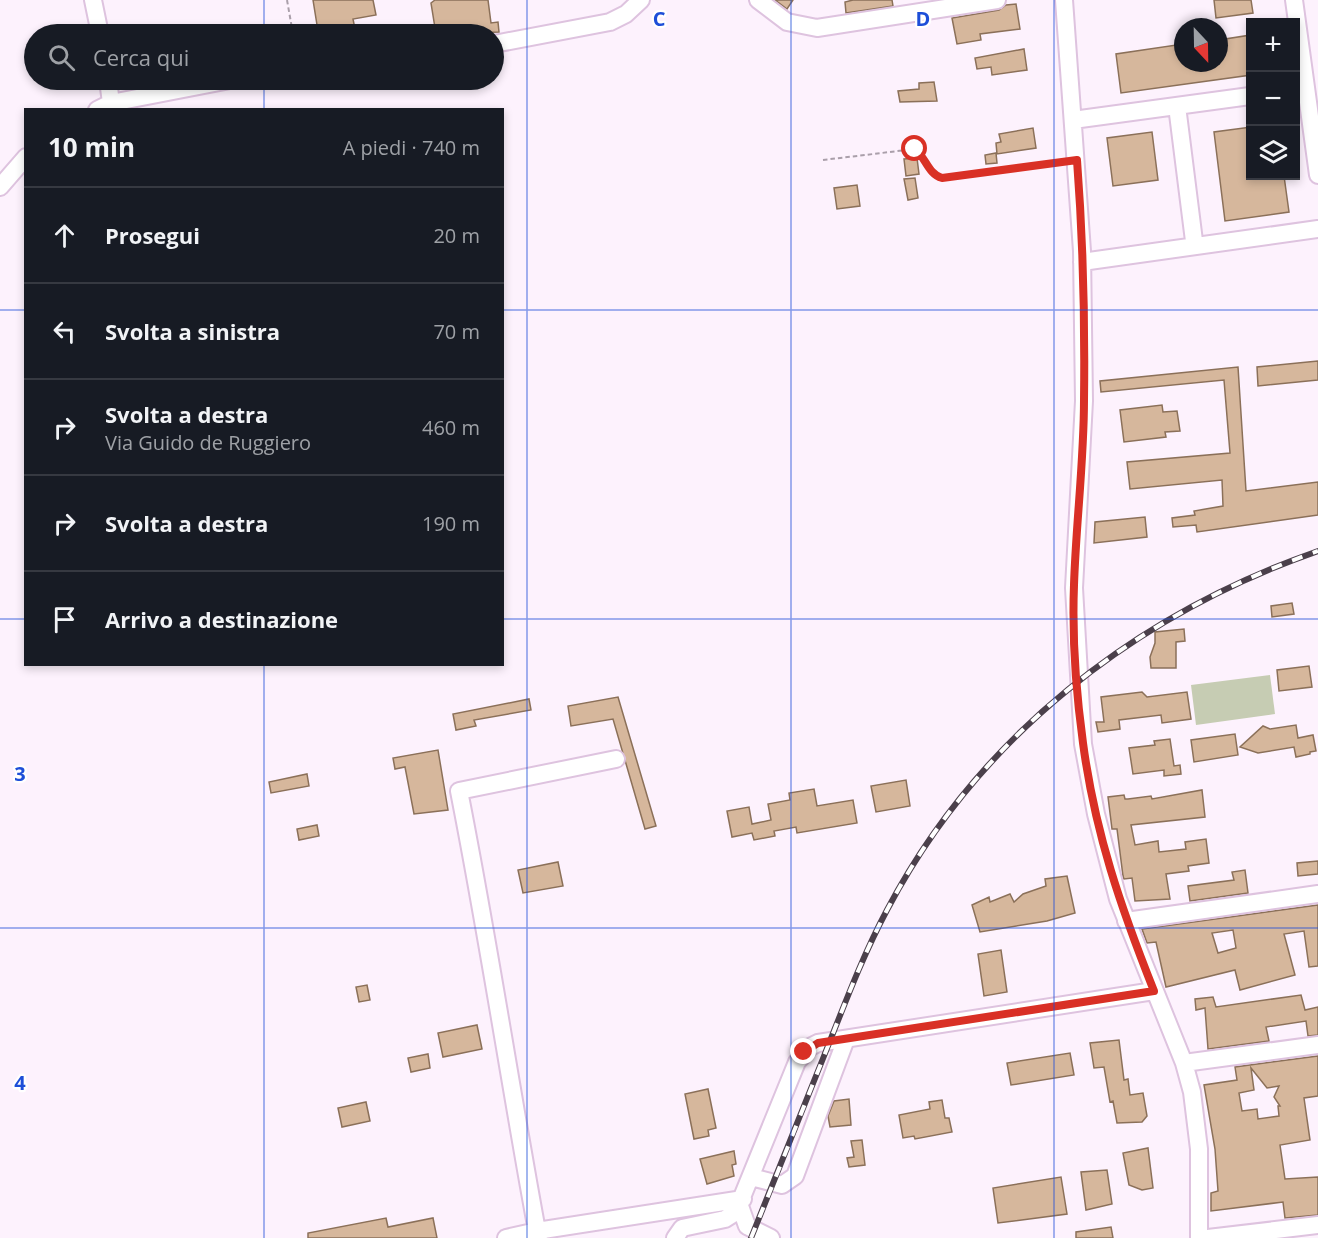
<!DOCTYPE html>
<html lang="it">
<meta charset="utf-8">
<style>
body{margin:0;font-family:"Open Sans",sans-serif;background:#20242c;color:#f1f3f6}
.controls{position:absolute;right:18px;top:18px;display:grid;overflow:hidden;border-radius:0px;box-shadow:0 3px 9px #0003}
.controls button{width:54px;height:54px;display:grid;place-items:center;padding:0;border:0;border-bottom:2px solid #363941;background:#171b24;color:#f1f3f6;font:30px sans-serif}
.compass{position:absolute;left:1174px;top:18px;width:54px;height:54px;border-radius:50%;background:#171b24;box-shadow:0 3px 9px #0003;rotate:158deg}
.stop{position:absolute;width:18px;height:18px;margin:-14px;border:4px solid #d93025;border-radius:50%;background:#fff}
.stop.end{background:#d93025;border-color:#fff;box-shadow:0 2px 6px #0008}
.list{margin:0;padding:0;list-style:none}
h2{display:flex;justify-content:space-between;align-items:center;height:78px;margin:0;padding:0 24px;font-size:26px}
h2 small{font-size:20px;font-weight:400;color:#9ea1a6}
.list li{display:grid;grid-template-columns:39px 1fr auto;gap:18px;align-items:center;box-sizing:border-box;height:96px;padding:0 24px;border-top:2px solid #363941}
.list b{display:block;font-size:22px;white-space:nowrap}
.list p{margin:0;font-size:20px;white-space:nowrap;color:#9ea1a6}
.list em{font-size:20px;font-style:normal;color:#9ea1a6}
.icon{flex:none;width:33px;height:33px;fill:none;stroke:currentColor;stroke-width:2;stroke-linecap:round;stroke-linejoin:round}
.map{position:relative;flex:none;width:1318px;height:1238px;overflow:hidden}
.search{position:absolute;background:#171b24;box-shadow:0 3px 9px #0003;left:24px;top:24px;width:480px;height:66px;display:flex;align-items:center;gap:15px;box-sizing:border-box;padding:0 21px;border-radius:33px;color:#9ea1a6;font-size:22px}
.panel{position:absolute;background:#171b24;box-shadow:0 3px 9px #0003;left:24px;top:108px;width:480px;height:558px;border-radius:0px}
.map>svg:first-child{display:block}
.grass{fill:#c6ccb3}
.building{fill:#d6b79c;stroke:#8b7059;stroke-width:1.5;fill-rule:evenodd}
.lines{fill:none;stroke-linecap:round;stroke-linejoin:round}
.minor-casing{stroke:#dec3df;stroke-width:20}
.path{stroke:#aa9faa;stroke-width:2;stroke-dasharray:4.5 3;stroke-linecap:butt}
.minor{stroke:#fff;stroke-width:16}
.rail-casing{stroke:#4b404b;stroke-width:6}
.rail{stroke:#fff;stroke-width:4;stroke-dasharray:11;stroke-linecap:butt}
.route{stroke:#d93025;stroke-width:8}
.grid{fill:none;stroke:#1d4ed8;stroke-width:1.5;stroke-opacity:0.55}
.grid-label{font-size:20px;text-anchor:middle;font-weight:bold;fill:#1d4ed8;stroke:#fff;stroke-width:4.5;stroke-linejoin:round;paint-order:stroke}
</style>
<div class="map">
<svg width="1318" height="1238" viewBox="0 0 1318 1238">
<rect width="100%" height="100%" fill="#fdf2fd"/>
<path class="grass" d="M1270 675 1275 714 1196 725 1191 685Z"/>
<path class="building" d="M313 0H373L376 15 353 19 356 34H331V29L318 31Z
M435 0H488L491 23 498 22 499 32 436 34 431 3Z
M775 0H793L787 9Z
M853 0H892L893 6 846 13 845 2Z
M1214 0H1251L1253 13 1216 18Z
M1016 4 1020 29 980 34 981 40 957 44 952 18 999 10 1006 5Z
M1251 35V75L1121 93 1116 54 1183 44V63H1219V40Z
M1024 49 1027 70 992 75 991 67 977 69 975 58Z
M934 82 937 101 900 102 898 91 919 89V83Z
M1251 127V176H1284L1289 212 1225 221 1214 132Z
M1033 128 1036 148 997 154 996 143 1001 142 999 134Z
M1152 132 1158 180 1113 186 1107 138Z
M996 153 997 163 986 164 985 155Z
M917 158 919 174 906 176 904 159Z
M915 178 918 198 908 200 904 179Z
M857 185 860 206 837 209 834 188Z
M1318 361V380L1258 386 1257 367Z
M1238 367 1246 491 1318 482V515L1197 532 1196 525 1173 527 1172 518 1195 515 1194 511 1223 506 1222 480 1130 489 1127 462 1230 453 1224 380 1101 392 1100 381Z
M1162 405 1163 412 1177 411 1180 431 1165 432 1166 437 1124 442 1120 410Z
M1145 517 1147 537 1094 543 1095 522Z
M1292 603 1294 614 1272 617 1271 606Z
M1184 629 1185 641 1176 642V668H1151L1150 657 1155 643V632Z
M1309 666 1312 687 1279 691 1277 670Z
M1142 692 1147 697 1187 692 1191 719 1162 723 1161 715 1119 720 1120 729 1098 732 1096 722H1104L1101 697Z
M618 697 656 826 645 829 613 719 571 726 568 706Z
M529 699 531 710 474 720 476 726 456 730 453 714Z
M1296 725 1298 738 1313 735 1316 751 1310 752V754L1296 757 1294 747 1258 753 1240 747 1263 726 1270 729Z
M1235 734 1238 755 1194 762 1191 740Z
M1170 739 1174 766 1180 765 1181 774 1164 776V770L1133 774 1129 748 1155 745 1154 741Z
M438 750 448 810 414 814 405 767 395 769 393 758Z
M307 774 309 786 271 793 269 782Z
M906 780 910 806 876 812 871 786Z
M814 789 817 806 853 800 857 823 797 833 796 827 774 831 775 836 754 840 752 833 732 837 727 811 749 807 752 824 771 820 768 804 790 800 789 793Z
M1202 790 1205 817 1131 825 1135 845 1158 841 1159 852 1186 849 1185 842 1206 839 1209 863 1188 866 1189 871 1166 874 1170 899 1135 901 1132 878 1124 879 1123 876 1117 829H1112L1108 797 1124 795 1125 799H1128L1151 796 1152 799Z
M317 825 319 836 299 840 297 829Z
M1318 861V874L1298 876 1297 863Z
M558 862 563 886 523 893 518 870Z
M1245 870 1248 893 1190 901 1188 886 1234 880 1232 872Z
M1067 876 1075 913 1047 921 980 932 972 905 989 897 990 902 1010 894 1014 902 1023 894 1046 886 1045 879Z
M1318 905V966L1309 967 1304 931 1284 934 1295 975 1240 990 1235 970 1166 987 1156 942 1147 943 1142 929ZM1233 930 1236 948 1218 953 1212 933Z
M1001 950 1007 992 984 996 978 954Z
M367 985 370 1000 359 1002 356 987Z
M1301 995 1305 1010 1318 1007V1035L1308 1036 1306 1021 1266 1027 1269 1041 1208 1049 1205 1008 1196 1010 1195 999 1213 997 1216 1007Z
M477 1025 482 1049 443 1057 438 1033Z
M1119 1040 1124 1080 1128 1079 1130 1095 1143 1093 1147 1116 1142 1122 1117 1123 1113 1101 1110 1102 1104 1067 1094 1068 1090 1043Z
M1070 1053 1074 1075 1011 1085 1007 1063Z
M428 1054 430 1068 411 1072 408 1058Z
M1318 1056V1096L1304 1098 1310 1140 1280 1145 1285 1179 1318 1177V1215L1285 1218 1283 1202 1211 1211V1193L1218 1191 1215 1149 1204 1085 1237 1080 1235 1067ZM1251 1068 1267 1088 1279 1086 1274 1097 1280 1106H1278L1279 1116 1258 1119 1257 1109 1242 1111 1239 1093 1254 1090Z
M708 1089 716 1128 708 1130 709 1136 694 1139 685 1094Z
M849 1099 851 1125 830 1127 828 1116 834 1101Z
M942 1100 945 1118H949L952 1132 915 1139 914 1136 903 1138 899 1115 930 1109 929 1102Z
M366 1102 370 1121 342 1127 338 1108Z
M862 1140 865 1165 849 1167 847 1158 854 1157 851 1141Z
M1148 1148 1153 1188 1142 1190 1129 1185 1123 1153Z
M734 1151 736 1164 732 1165 734 1176 707 1184 700 1159Z
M1107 1170 1112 1204 1086 1210 1081 1172Z
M1061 1177 1067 1214 998 1223 993 1188Z
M386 1218 388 1227 433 1218 437 1238H308V1233Z
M1111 1227 1113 1238H1076V1232Z"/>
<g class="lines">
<defs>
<path id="minor" d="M93 0 100 34
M758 0 787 22 817 28 997 0
M1064 0 1082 251 1084 401 1074 588 1083 744 1096 814 1118 899 1184 1063 1192 1092 1199 1149V1238
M1294 0 1318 175
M494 44 610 22 626 14 641 0
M108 80 111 103
M1177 106 1194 241
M97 110 111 103 230 80
M1073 120 1250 96
M0 187 26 157
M1082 262 1318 229
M616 759 459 791C488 937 510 1085 537 1231L743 1199
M1126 921 1318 894
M1184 1063 1318 1045
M751 1177 782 1185 795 1176 846 1039
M740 1206 747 1226 771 1238
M506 1238 537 1231 539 1238
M675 1238 682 1228 725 1219 736 1212 797 1062 810 1047 818 1043 1154 991
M1208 1238 1318 1225"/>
</defs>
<use href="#minor" class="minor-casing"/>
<path class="path" d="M287 0 293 34
M823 160 915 149C926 158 928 174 942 178L1062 162"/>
<use href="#minor" class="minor"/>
<defs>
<path id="rail" d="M751 1238C776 1177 800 1116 824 1056 844 1006 862 957 887 910 978 737 1135 615 1318 551"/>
</defs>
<use href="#rail" class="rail-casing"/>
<use href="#rail" class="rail"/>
</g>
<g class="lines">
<path class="route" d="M804 1052 818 1043 1154 991C1121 908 1095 833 1083 743 1076 692 1072 637 1074 585 1076 523 1084 461 1084 400 1085 320 1083 239 1077 160L942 178C928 174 926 158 915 149"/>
</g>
<path class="grid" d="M264 0V34M527 0V1238M791 0V1238M1054 0V1238M264 80V110M0 310H26M502 310H1318M0 619H26M502 619H1318M264 664V1238M0 928H1318"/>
<g class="grid-label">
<text x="659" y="26">C</text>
<text x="923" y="26">D</text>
<text x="20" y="781">3</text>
<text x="20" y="1090">4</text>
</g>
</svg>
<div class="controls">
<button>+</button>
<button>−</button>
<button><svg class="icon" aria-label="layers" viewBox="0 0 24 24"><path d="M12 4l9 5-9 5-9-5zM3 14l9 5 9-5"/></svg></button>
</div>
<svg class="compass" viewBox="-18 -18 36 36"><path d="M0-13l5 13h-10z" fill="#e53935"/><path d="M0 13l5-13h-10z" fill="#9ea1a6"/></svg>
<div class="stop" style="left:915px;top:149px"></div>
<div class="stop end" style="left:804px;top:1052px"></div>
<div class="search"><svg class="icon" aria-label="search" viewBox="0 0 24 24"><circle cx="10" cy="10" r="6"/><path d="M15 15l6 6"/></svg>Cerca qui</div>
<section class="panel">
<h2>10 min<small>A piedi · 740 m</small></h2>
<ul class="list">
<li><svg class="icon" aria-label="ahead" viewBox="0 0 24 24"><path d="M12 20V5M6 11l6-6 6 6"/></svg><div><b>Prosegui</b></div><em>20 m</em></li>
<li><svg class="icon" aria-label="left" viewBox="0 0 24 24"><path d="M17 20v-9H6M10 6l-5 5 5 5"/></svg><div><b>Svolta a sinistra</b></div><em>70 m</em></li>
<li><svg class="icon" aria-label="right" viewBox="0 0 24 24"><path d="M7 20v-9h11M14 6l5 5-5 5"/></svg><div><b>Svolta a destra</b><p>Via Guido de Ruggiero</p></div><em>460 m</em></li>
<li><svg class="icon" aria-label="right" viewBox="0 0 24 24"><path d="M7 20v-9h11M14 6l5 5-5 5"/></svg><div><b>Svolta a destra</b></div><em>190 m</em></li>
<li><svg class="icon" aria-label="arrive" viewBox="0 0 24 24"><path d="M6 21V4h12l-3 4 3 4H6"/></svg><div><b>Arrivo a destinazione</b></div></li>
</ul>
</section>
</div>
